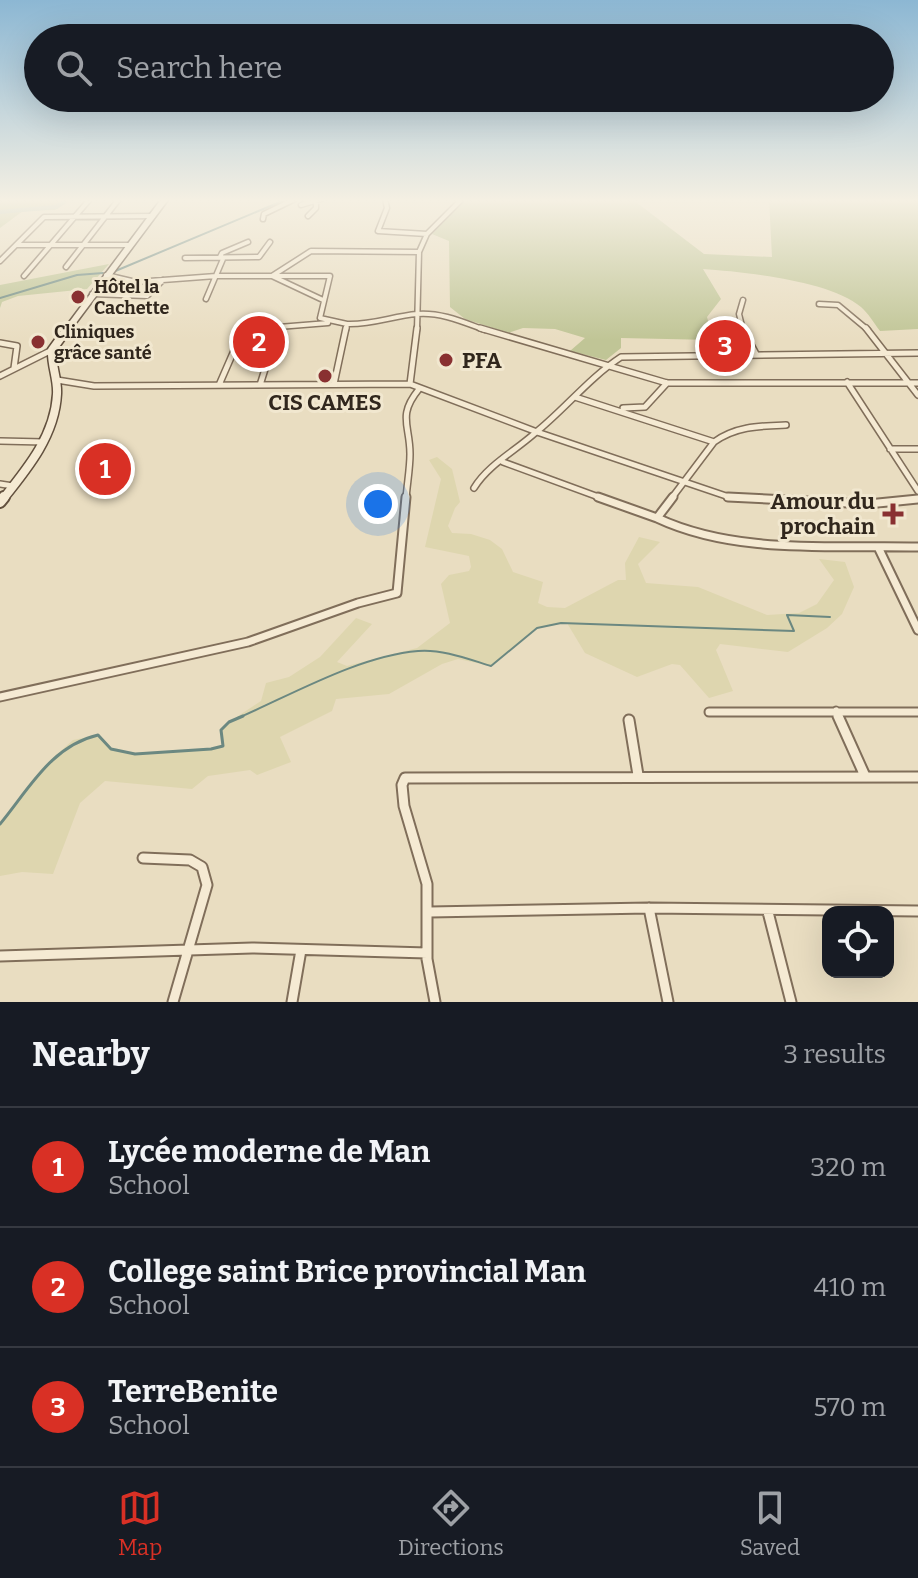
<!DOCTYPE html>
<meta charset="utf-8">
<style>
body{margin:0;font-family:Bitter,serif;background:#242831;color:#f1f3f6}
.controls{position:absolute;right:24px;bottom:24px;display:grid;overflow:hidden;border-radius:16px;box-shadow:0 8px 32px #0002}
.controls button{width:72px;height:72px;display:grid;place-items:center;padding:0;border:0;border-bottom:2px solid #363941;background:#171b24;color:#f1f3f6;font:40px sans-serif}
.you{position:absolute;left:378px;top:504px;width:28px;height:28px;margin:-20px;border:6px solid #fff;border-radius:50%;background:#1a73e8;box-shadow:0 0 0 12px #1a73e833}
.badge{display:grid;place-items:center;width:52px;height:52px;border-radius:50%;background:#d93025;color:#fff;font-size:26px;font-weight:700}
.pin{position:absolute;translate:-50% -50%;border:4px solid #fff;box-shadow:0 2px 8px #0006}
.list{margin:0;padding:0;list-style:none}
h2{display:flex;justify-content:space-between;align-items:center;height:104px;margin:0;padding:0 32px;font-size:34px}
h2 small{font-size:26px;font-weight:400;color:#9ea1a6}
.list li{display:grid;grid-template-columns:52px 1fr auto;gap:24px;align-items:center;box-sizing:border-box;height:120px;padding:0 32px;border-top:2px solid #363941}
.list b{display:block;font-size:30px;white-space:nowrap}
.list p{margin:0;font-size:26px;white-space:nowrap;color:#9ea1a6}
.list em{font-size:26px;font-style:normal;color:#9ea1a6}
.icon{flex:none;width:44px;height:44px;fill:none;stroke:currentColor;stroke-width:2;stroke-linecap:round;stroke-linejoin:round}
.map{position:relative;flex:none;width:918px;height:1002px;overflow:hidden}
.search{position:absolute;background:#171b24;box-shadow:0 8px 32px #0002;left:24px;right:24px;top:24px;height:88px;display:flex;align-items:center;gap:20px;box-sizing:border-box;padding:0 28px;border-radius:44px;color:#9ea1a6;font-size:30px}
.sheet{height:464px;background:#171b24}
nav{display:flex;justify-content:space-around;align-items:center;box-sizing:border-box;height:112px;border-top:2px solid #363941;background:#171b24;font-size:22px;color:#9ea1a6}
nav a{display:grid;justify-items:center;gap:4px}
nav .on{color:#d93025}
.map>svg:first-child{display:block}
.farmland{fill:#ded6af}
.green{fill:#c0c596}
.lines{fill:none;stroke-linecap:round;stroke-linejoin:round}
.stream-far1{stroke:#6b8881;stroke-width:2}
.stream{stroke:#6b8881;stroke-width:3}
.river{fill:#a3bcb4;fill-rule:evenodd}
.street-far3-casing{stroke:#806e5a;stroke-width:7}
.street-far2-casing{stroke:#806e5a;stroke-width:8}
.street-far1-casing{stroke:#806e5a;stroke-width:11}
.street-casing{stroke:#806e5a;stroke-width:13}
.secondary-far2-casing{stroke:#62503e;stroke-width:9}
.secondary-far1-casing{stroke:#62503e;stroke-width:11}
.secondary-casing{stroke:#62503e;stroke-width:14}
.street-far3{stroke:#f5ead3;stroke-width:4}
.street-far2{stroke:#f5ead3;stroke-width:5}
.street-far1{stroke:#f5ead3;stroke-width:7}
.street{stroke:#f5ead3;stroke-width:9}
.secondary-far2{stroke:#f5ead3;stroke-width:6}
.secondary-far1{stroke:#f5ead3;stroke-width:8}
.secondary{stroke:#f5ead3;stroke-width:10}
.poi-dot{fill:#893031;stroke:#f1e7cf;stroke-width:3}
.labels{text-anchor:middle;stroke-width:6;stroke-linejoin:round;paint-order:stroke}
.far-poi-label{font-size:18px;font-weight:bold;fill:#31271d;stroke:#f1e7cf;text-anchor:start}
.poi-label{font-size:22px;font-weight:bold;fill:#31271d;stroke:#f1e7cf;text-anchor:start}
</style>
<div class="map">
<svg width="918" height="1002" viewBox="0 0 918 1002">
<rect width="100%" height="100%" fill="#e9ddc1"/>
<path class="farmland" d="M437 457 452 469 460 502 455 508 448 526 452 533 471 534 490 540 502 549 513 572 543 582 538 603 547 607 565 608 618 580H626L625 563 639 537 660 542 638 564 646 583 698 587 767 615 799 613 817 604 834 580 819 559 845 562 854 587 842 614 827 628 788 652 720 644 716 650 733 691 709 698 680 665 672 664 637 677 585 653 567 623 537 628 491 666 458 659 442 664 389 694 336 699 332 711 280 737 291 762 257 775 250 770 208 776 192 789 105 781 80 803 53 874 22 872 0 876V824L54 757 73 740 98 735 111 749 135 754 211 749 222 746 221 730 229 722 261 701 266 683 289 677 320 657 356 618 372 624 337 662 347 666 417 648 450 623 441 584 449 575 469 571 471 567 469 556 425 547 441 479 429 460Z"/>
<path class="green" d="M0 199H73L55 210 23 211 0 228Z
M466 199H632L704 254 772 257 769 199H918V329L880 331C874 323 868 313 861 307 829 280 744 272 703 269L721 299 707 317 713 340 621 338V348L606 360 570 351 585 338 555 329 523 328 508 333 465 319 450 307 449 241 432 234Z
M109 264 87 289 18 296 2 302 0 308V285Z"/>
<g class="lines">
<path class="stream-far1" d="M113 272 287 199
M0 298 77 275 103 273
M238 718C293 694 359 656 418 651 443 649 468 659 491 666L537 628 561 623 794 631 787 615 830 617"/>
<path class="stream" d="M0 824C29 789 51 746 98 735L111 749 135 754 211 749 223 746 221 730 229 722 243 716"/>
<path class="river" d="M59 199H65L66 203 57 209 0 214V210L55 205 60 202Z"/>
<defs>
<path id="street-far3" d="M385 199 387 208 378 231 427 234
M301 205 321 199
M308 216 316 208V201
M263 219 264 214 295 199
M16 245H130
M185 258 259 257 270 242
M0 261 44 217 153 216
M66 267 119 199
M106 275 136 282 216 276H330L320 318 347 324 346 330
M24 276 90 199
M92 294 147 296 163 280
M206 299 223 259 220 257 222 253 248 242
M323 300 272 276 311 251 419 252
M819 304 838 305 868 330
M347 324C372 325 393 316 417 314 441 312 463 322 485 330
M243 330 328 323
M417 330 419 252 427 234 462 199
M743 330 739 314 743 300"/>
<path id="street-far2" d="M480 328 667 383H918
M742 328 756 354
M866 328 918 395
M0 343 17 346 14 368
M0 376 52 350
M57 380 94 386 410 384 537 432 729 497 762 499
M847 382 918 491
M334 384 346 328
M410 384 417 328
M219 385 243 330 266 328
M260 385 278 328
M575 397 714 442
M623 408 645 407 667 383
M0 441 44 442
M890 449H918
M503 462 604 499
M0 484 13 486
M474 488C488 465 515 451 535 433 565 409 589 378 621 357L918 353
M406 499C407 484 410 469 410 454 410 425 397 416 419 389
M671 499 714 442C736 426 760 426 786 425"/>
<path id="street-far1" d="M598 497 657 518 673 497
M728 497 868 504 918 499
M657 518C736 555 832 545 918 547
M878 547 918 630
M0 697 248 642 358 603 397 593 406 497
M836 711 839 718
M709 712H918"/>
<path id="street" d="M838 716 865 776
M629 720 638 775
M143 858 190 860 202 867 207 885 173 1002
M649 908 668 1002
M430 912 649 908 918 911
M768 912 791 1002
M0 956 252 948 427 953
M292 1002 301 950
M435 1002 427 959V884L404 806 402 785 405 778 918 777"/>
<path id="secondary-far2" d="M67 330 165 199"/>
<path id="secondary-far1" d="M3 499C28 468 55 435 57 394 58 379 51 365 52 350L68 328"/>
<path id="secondary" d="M0 502 4 497"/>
</defs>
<use href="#street-far3" class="street-far3-casing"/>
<use href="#street-far2" class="street-far2-casing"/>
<use href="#street-far1" class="street-far1-casing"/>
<use href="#street" class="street-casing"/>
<use href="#secondary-far2" class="secondary-far2-casing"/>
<use href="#secondary-far1" class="secondary-far1-casing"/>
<use href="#secondary" class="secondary-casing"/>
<use href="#street-far3" class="street-far3"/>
<use href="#street-far2" class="street-far2"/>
<use href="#street-far1" class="street-far1"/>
<use href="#street" class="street"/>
<use href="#secondary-far2" class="secondary-far2"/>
<use href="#secondary-far1" class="secondary-far1"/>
<use href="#secondary" class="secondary"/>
</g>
<linearGradient id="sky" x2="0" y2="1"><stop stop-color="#8cb7d3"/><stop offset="0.59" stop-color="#f5f0e3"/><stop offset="1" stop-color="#f5f0e3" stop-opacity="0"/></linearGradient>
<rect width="918" height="340" fill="url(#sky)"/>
<g class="poi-dot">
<circle cx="78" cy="297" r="8"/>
<circle cx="38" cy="342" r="8"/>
<circle cx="446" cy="360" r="8"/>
<circle cx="325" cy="376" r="8"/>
<path d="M889 502h8v8h8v8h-8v8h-8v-8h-8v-8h8z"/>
</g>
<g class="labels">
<g class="far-poi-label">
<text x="94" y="293">Hôtel la<tspan x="94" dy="21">Cachette</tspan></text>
<text x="54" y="338">Cliniques<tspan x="54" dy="21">grâce santé</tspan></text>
</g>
<g class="poi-label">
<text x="462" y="368">PFA</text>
<text x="325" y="410" text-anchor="middle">CIS CAMES</text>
<text x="875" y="509" text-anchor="end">Amour du<tspan x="875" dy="25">prochain</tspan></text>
</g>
</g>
</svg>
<div class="controls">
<button><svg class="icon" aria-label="locate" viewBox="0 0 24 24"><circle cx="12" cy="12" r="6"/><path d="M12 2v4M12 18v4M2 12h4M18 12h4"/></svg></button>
</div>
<div class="you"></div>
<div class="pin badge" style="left:105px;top:469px">1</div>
<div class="pin badge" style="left:259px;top:342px">2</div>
<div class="pin badge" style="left:725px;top:346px">3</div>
<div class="search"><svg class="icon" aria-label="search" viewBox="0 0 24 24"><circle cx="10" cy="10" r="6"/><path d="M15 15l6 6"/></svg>Search here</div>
</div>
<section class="sheet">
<h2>Nearby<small>3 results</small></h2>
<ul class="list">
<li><span class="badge">1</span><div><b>Lycée moderne de Man</b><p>School</p></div><em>320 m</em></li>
<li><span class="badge">2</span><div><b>College saint Brice provincial Man</b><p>School</p></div><em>410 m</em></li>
<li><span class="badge">3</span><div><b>TerreBenite</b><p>School</p></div><em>570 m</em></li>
</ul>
</section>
<nav>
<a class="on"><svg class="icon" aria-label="map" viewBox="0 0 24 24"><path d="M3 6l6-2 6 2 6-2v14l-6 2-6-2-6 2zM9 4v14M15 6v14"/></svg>Map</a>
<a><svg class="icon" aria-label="directions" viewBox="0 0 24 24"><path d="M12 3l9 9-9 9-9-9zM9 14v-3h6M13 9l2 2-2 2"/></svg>Directions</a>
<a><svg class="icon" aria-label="saved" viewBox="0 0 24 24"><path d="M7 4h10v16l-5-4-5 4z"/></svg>Saved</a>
</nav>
